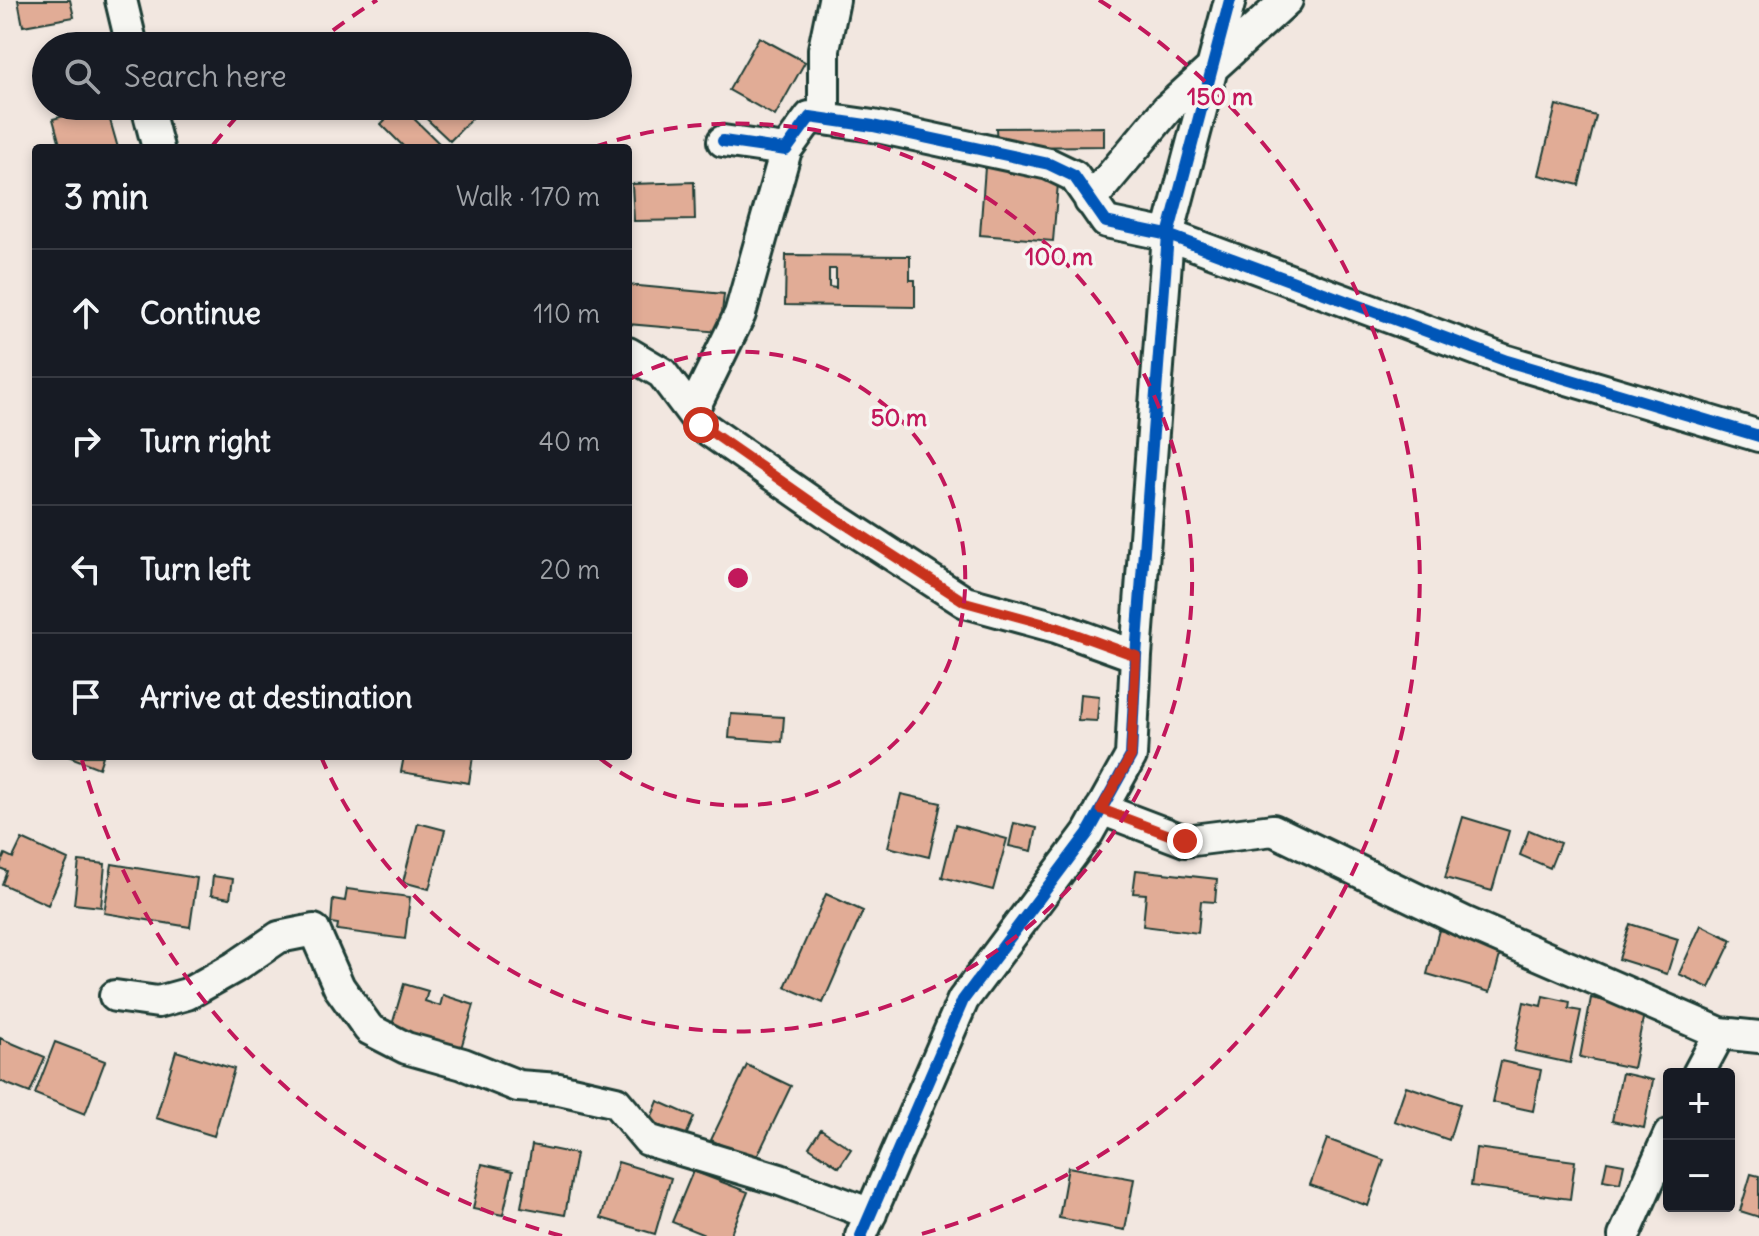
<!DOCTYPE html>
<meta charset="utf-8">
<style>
body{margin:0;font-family:Delius,sans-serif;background:#20242c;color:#f1f3f6}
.controls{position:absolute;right:24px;bottom:24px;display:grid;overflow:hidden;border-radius:8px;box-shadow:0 4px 12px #0003}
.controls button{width:72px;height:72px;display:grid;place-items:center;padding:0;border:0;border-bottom:2px solid #363941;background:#171b24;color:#f1f3f6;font:40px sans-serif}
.stop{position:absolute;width:24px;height:24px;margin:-18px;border:6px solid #c8321e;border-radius:50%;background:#fff}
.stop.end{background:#c8321e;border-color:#fff;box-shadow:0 2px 8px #0008}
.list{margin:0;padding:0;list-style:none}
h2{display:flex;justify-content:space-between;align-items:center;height:104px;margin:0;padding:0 32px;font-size:34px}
h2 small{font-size:26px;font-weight:400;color:#9ea1a6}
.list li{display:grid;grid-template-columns:52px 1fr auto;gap:24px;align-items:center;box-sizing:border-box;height:128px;padding:0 32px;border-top:2px solid #363941}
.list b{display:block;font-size:30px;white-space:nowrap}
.list em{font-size:26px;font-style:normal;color:#9ea1a6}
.icon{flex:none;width:44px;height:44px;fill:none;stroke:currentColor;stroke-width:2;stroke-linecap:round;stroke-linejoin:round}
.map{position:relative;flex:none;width:1759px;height:1236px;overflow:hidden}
.search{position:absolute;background:#171b24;box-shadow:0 4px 12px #0003;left:32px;top:32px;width:600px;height:88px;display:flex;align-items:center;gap:20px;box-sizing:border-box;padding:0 28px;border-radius:44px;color:#9ea1a6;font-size:30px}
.panel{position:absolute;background:#171b24;box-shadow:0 4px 12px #0003;left:32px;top:144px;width:600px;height:616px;border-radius:8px}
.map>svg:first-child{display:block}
.building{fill:#e1ac96;stroke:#1f3d34;stroke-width:2;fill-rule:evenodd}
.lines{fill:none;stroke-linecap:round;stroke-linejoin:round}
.minor-casing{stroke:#1f3d34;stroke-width:36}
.minor{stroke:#f6f6f2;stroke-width:30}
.cycleway-casing{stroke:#f6f6f2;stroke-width:17}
.cycleway{stroke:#0057b8;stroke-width:12}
.route{stroke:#c8321e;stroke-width:10}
.ring{fill:none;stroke:#c2185b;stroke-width:4;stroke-dasharray:14 10}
.centre{fill:#c2185b;stroke:#f6f6f2;stroke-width:4}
.ring-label{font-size:24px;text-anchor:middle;font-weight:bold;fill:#c2185b;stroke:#f6f6f2;stroke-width:7;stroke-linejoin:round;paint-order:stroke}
</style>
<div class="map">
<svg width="1759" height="1236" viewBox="0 0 1759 1236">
<rect width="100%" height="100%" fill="#f2e7e0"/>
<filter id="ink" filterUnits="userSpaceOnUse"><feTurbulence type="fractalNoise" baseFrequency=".0125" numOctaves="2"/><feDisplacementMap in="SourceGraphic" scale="16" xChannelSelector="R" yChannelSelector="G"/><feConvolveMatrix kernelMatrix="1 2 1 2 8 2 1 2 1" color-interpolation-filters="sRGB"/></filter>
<g filter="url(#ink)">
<path class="building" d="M18 0H70L74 17 23 26Z
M759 37 805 62 775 116 729 90Z
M1556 105 1596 116 1579 185 1539 175Z
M99 106H106L118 148H61L53 119Z
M399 106H401L444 148H405L381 124Z
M413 106H484L450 141Z
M1104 127V146L997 147 996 128Z
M985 167 1059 172 1053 241 980 235Z
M694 182 695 220 634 221 632 184Z
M786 255 910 256V280H915V307L785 305ZM829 269H836V288L829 287Z
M628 285 724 294 720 332 628 324Z
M1080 694 1099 696 1097 721 1078 720Z
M731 714 784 717 782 742 729 738Z
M68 756H103L99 768Z
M404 756H473L469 783 401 772Z
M901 794 941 803 929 857 888 847Z
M1463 817 1509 831 1492 891 1445 878Z
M418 823 445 830 429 889 403 882Z
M1014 823 1037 828 1032 851 1009 846Z
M955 825 1007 839 993 890 942 877Z
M1529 830 1560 843 1550 868 1520 855Z
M22 839 68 860 48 905 2 884 7 871 0 868V865L5 854 13 858Z
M79 861 105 864 101 907 74 904Z
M112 864 197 878 190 927 104 913Z
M1136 870 1217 879 1215 902 1201 901 1198 933 1143 926 1146 894 1133 893Z
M213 876 233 879 230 898 211 895Z
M347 889 410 897 405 939 337 930 338 924 331 923 333 899 345 901Z
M826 894 863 911 823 1003 785 987Z
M1630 924 1678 939 1667 974 1619 959Z
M1701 925 1732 940 1709 988 1679 974Z
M1439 930 1502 948 1490 992 1427 974Z
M404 984 428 991 425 1001 440 1006 443 995 474 1005 458 1058 390 1032Z
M1543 996 1570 1002 1569 1009 1581 1011 1570 1063 1514 1051 1524 1002 1541 1006Z
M1591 998 1645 1009 1633 1068 1580 1057Z
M0 1038 45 1057 30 1093 0 1081Z
M55 1042 105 1061 85 1114 35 1094Z
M176 1051 234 1069 214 1136 156 1118Z
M1501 1061 1541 1070 1533 1111 1492 1102Z
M747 1065 791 1086 755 1161 711 1140Z
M1622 1073 1653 1080 1644 1128 1612 1121Z
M1406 1086 1460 1104 1449 1140 1394 1121Z
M658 1101 694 1117 685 1138 649 1123Z
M821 1129 851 1149 839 1167 809 1147Z
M1327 1139 1384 1160 1368 1206 1310 1185Z
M532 1145 576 1154 565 1215 521 1207Z
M1476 1148 1575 1161 1570 1199 1471 1186Z
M1607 1161 1624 1164 1620 1183 1603 1180Z
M618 1162 671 1178 655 1234 601 1218Z
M482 1164 513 1171 503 1215 473 1209Z
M1068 1167 1134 1179 1125 1230 1059 1218Z
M693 1171 748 1192 730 1236H707L672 1222Z
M1751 1174 1759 1176V1217L1740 1211Z"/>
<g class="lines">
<defs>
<path id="minor" d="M121 0 132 46
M147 106 158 148
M824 119V49L834 0
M723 141 786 150 810 117 873 126 1049 164 1074 176 1106 222 1168 235 1507 361 1759 436
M1090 201 1167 109 1287 0
M628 353 662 373 701 425 826 512 965 602 1056 627 1136 656
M692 412 740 314 786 150
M1101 809 1185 841 1273 830 1464 922 1720 1033
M115 996 158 1002 187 994 235 967 279 937 314 930 339 987 369 1029 406 1048 463 1064 518 1086 559 1089 616 1102 648 1140 780 1180 871 1214
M1698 1074 1720 1033 1759 1037
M861 1236 963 1000 1088 833 1131 756 1136 656 1168 235 1230 0
M1624 1236 1669 1135"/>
</defs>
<use href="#minor" class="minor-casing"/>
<use href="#minor" class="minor"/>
<defs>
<path id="cycleway" d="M723 141 786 150 810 117 873 126 1049 164 1074 176 1106 222 1168 235 1507 361 1759 436
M861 1236 963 1000 1088 833 1131 756 1136 656 1168 235 1230 0"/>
</defs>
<use href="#cycleway" class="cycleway-casing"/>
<use href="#cycleway" class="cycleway"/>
</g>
</g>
<g class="lines" filter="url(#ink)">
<path class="route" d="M701 425 826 512 965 602 1056 627 1136 656 1131 756 1101 809 1185 841"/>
</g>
<g class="ring">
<path d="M630 379A227 227 0 1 1 598 757"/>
<path d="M594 147A454 454 0 1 1 322 759"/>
<path d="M562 1236A681 681 0 0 1 82 760M213 145A681 681 0 0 1 244 109M314 45A681 681 0 0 1 377 0M1099 0A681 681 0 0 1 914 1236"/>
</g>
<circle cx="738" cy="578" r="12" class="centre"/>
<g class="ring-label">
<text x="1220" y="105">150 m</text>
<text x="1059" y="265">100 m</text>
<text x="899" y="426">50 m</text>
</g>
</svg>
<div class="controls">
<button>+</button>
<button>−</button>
</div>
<div class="stop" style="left:701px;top:425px"></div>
<div class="stop end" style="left:1185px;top:841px"></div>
<div class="search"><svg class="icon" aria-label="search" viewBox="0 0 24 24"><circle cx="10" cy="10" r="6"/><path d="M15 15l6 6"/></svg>Search here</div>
<section class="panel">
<h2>3 min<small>Walk · 170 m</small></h2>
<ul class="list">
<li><svg class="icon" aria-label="ahead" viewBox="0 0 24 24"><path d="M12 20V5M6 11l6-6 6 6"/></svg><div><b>Continue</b></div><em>110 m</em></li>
<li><svg class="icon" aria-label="right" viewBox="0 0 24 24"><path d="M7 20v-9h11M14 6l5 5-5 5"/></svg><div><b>Turn right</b></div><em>40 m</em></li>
<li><svg class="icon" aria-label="left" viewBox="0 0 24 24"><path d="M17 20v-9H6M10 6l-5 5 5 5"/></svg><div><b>Turn left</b></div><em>20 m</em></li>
<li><svg class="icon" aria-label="arrive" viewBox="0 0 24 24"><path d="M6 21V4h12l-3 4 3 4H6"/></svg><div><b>Arrive at destination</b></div></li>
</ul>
</section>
</div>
